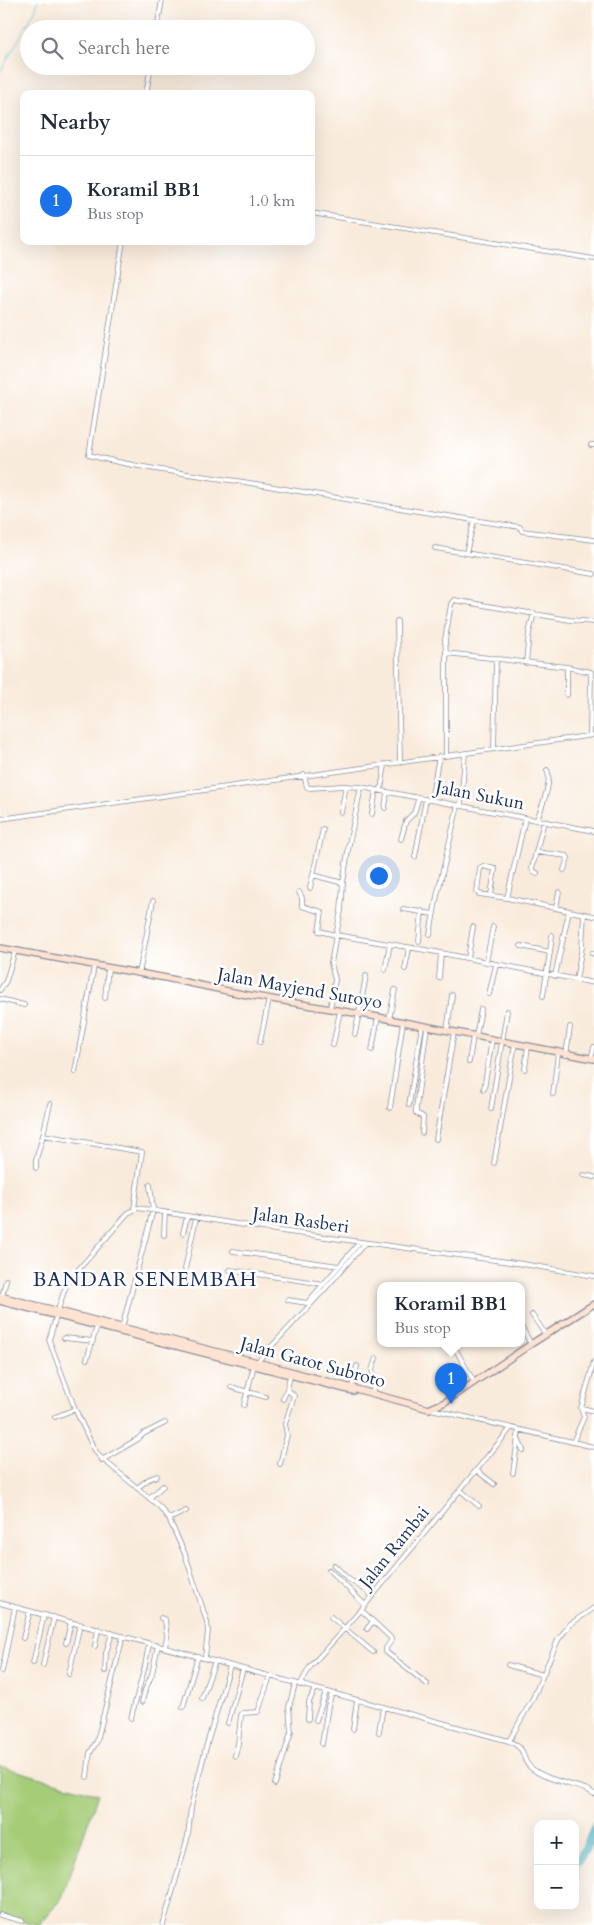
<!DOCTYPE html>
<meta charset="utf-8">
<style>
body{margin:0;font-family:Cardo,serif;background:#f2f2f3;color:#1f2937}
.controls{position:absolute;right:15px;bottom:15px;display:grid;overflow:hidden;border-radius:10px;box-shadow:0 5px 20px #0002}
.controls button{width:45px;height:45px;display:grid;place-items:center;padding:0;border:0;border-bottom:1px solid #e0e1e3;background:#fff;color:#1f2937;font:25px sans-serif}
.you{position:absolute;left:378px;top:875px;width:18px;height:18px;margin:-12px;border:4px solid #fff;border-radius:50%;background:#1a73e8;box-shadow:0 0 0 8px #1a73e833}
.badge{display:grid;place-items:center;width:32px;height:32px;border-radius:50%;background:#1a73e8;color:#fff;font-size:16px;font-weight:700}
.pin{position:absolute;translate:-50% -41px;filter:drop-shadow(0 1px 2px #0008)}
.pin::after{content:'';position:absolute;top:26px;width:18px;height:15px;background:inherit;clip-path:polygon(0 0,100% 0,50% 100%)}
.popup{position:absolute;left:377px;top:1282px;width:148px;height:65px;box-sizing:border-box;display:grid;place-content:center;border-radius:10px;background:#fff;filter:drop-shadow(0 1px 4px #0005);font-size:16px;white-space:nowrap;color:#747a83}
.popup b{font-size:19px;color:#1f2937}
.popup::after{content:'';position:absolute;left:50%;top:100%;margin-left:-10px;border:10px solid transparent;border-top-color:#fff}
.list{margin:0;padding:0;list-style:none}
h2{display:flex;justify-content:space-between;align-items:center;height:65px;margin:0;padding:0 20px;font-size:21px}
h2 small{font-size:16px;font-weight:400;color:#747a83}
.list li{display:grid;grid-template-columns:32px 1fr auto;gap:15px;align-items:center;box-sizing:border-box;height:90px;padding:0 20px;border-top:1px solid #e0e1e3}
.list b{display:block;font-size:19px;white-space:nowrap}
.list p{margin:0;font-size:16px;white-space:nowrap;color:#747a83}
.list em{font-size:16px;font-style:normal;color:#747a83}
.icon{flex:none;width:28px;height:28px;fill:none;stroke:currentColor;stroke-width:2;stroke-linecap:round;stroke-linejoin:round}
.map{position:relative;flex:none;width:594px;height:1925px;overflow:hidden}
.search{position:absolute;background:#fff;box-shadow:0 5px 20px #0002;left:20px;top:20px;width:295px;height:55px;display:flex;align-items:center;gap:12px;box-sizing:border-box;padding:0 18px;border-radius:28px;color:#747a83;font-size:19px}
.panel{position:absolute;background:#fff;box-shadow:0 5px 20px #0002;left:20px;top:90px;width:295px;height:155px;border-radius:10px}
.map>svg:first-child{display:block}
.green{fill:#a5cc77;stroke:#607e6a}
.water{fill:#57c3d1;stroke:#397998}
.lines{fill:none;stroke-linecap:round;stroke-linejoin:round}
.stream{stroke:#57c3d1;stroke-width:1}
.street-casing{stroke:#8a8d9c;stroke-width:5.5}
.secondary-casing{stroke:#8a8d9c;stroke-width:8}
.street{stroke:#fff;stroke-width:4}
.secondary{stroke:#fee3d2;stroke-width:5.5}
.labels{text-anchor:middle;stroke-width:5;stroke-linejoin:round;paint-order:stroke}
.street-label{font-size:18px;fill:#1b2f5e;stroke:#fff}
.quarter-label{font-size:20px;letter-spacing:1px;fill:#1b2f5e;stroke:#fff}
</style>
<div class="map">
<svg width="594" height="1925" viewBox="0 0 594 1925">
<rect width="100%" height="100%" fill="#fff"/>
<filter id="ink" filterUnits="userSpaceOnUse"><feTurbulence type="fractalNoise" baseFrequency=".02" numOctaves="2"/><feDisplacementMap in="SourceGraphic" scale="10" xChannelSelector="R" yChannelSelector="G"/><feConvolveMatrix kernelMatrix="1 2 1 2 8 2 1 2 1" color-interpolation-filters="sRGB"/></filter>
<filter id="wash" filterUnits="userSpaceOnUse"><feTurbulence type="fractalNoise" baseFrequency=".0096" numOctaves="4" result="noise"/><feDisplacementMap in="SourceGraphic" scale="20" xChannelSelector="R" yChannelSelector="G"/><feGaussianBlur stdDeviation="1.12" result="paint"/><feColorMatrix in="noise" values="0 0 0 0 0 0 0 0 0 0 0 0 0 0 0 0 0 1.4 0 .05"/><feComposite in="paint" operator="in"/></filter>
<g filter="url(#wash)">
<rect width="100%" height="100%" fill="#f9ebdb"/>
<path class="green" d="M0 1766 98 1794 62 1898 39 1925 0 1915Z"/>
<path class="water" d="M594 1821C594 1840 590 1853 577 1867L578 1877 575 1882V1862Z"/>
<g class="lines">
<path class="stream" d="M0 72 35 11 38 0"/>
</g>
</g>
<g filter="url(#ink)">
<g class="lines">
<defs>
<path id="street" d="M157 29 162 0
M146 94 151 66
M311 213 594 259
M123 241 89 455C141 469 196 475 250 483 340 498 430 514 520 527L522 531 594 540
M591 445H594
M435 548 594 574
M466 553 474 521
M397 621 400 762
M446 653 445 640 451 604 454 600 570 620 594 622
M526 663 529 633 534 613
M567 695V667
M494 749 496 658
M446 755V653L567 667 591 672 590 735
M304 775 307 787 310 788 343 786 361 787 594 831
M381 790 385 764
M431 800 439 756
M461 805 465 753
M385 808 387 792
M341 812 346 786
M372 814 376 790
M0 819 594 735
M537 820C541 808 553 781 547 770
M401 839 406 821 414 813 419 797
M536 852 567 856 568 858 564 870
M415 857 426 799
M537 873 533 871 532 868 544 821
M313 875 343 883
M310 888 323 829
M299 892 302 898V906L322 912 319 931 336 935 341 911 343 883 349 844 361 787
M491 895 495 869 483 866 480 868 477 892 479 894 507 898 525 819
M507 898 594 916
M556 908 559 892
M403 909 433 914
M430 934 437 896 458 805
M419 941 422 911
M521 946 550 952 543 996
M550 952 552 935
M592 953 594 954
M468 958 473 927
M486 962 493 927
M405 969 409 948
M385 970 390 944
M139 974 153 901
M555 976 569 911
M439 978 441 953
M576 980 582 947 584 914
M0 990 6 981 15 951
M489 994 496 965
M105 998 108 968
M0 999 24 1005
M330 1009 335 980 331 963 336 935 431 951 594 983
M389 1019 395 990
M447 1031 452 995
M355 1034 366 976
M476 1036 481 1009
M260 1042 269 999
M333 1045 340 1011
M372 1050 378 1017
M566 1055 570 1027
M591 1059 594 1047
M469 1062 473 1036
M525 1069 528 1046
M75 1072 94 966
M484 1089 492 1039
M553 1094 558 1053
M409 1105 422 1026
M390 1108 403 1022
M491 1109 507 1011
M422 1133 423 1117 416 1113V1108L427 1027
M43 1135 50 1104
M436 1139 454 1032
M494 1163 515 1044
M36 1168V1160L43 1135 142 1152 134 1209
M583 1175 594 1177
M183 1233 187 1217
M164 1235 165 1212
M233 1251 339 1266
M185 1269 196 1218
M230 1270 324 1284
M2 1297 6 1280
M288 1300 307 1303 360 1242
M532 1315 546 1335
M521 1326 531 1344
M122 1328 153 1210 150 1185
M64 1338 93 1341
M452 1343 474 1382
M87 1359 97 1326
M231 1387 266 1397
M352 1387 357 1366
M372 1394 375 1380 372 1370 376 1358
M283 1399 287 1389
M244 1405 254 1365 257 1362 325 1289 365 1243
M582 1408 594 1411
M431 1409 594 1447
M55 1417 75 1409
M518 1439 523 1450
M573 1442 584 1417 581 1408 594 1362
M102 1460 138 1439 143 1434 165 1423
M280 1464 287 1435 285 1424 294 1396 287 1389 290 1376
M476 1470 494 1484
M513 1473 519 1430
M137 1488 149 1479 157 1476
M460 1490 479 1506
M149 1498 163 1486
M169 1519 186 1511
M334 1565 347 1578 373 1595
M329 1570 365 1605
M0 1603 509 1741C530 1751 519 1757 530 1767 543 1779 571 1784 588 1790L594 1794
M361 1610 391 1638V1641L386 1648V1652L427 1684
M331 1617 373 1652
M161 1618 165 1620 167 1637 165 1647
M367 1629 373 1621
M23 1638 30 1611
M66 1643 71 1622
M95 1646 98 1629
M205 1657 208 1631 207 1622 185 1554 169 1519 160 1507 99 1456 93 1447 75 1409 49 1340 64 1291 70 1279 128 1213 138 1208 281 1231 523 1264 594 1276
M33 1663 44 1615
M43 1665 54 1617
M508 1665 543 1675
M2 1671 15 1607
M105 1671 106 1653 112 1633
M69 1674 80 1624
M300 1685 310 1667 361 1610 511 1428
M202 1698 215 1661
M142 1702 145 1690 152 1674 158 1645
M183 1707 198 1656
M131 1718 145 1666 149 1643
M308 1719 309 1702 315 1689
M316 1720 326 1692
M228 1723 243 1669
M353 1729 357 1700
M379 1732 383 1707
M509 1741 533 1698 558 1640 569 1625 594 1608
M322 1744 328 1706 332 1694
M235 1756 238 1744 241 1715 243 1713 258 1712 270 1676
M87 1777 90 1753 97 1741 123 1636
M275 1784 291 1732 289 1707 295 1684
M0 1915 22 1921
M163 1925 188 1836 191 1807 205 1751 230 1666"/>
<path id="secondary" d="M0 948 166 978 242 994 378 1017 594 1059
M0 1296 257 1362 429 1409 445 1402 531 1344 594 1304
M0 1301 353 1391"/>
</defs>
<use href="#street" class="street-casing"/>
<use href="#secondary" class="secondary-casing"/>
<use href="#street" class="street"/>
<use href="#secondary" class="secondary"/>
</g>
</g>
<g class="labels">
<g class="street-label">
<text transform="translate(480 795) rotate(11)" y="6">Jalan Sukun</text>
<text transform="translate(300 988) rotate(10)" y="6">Jalan Mayjend Sutoyo</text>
<text transform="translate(301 1220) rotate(8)" y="6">Jalan Rasberi</text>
<text transform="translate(313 1362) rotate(15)" y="6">Jalan Gatot Subroto</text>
<text transform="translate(394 1547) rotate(-51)" y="6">Jalan Rambai</text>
</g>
<g class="quarter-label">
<text x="145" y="1286">BANDAR SENEMBAH</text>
</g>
</g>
</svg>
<div class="controls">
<button>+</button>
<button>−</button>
</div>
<div class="you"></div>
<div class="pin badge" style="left:451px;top:1404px">1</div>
<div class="popup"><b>Koramil BB1</b>Bus stop</div>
<div class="search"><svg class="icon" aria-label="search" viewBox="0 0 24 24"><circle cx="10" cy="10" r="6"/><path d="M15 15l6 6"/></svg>Search here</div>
<section class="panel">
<h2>Nearby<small></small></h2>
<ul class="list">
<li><span class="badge">1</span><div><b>Koramil BB1</b><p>Bus stop</p></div><em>1.0 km</em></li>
</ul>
</section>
</div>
